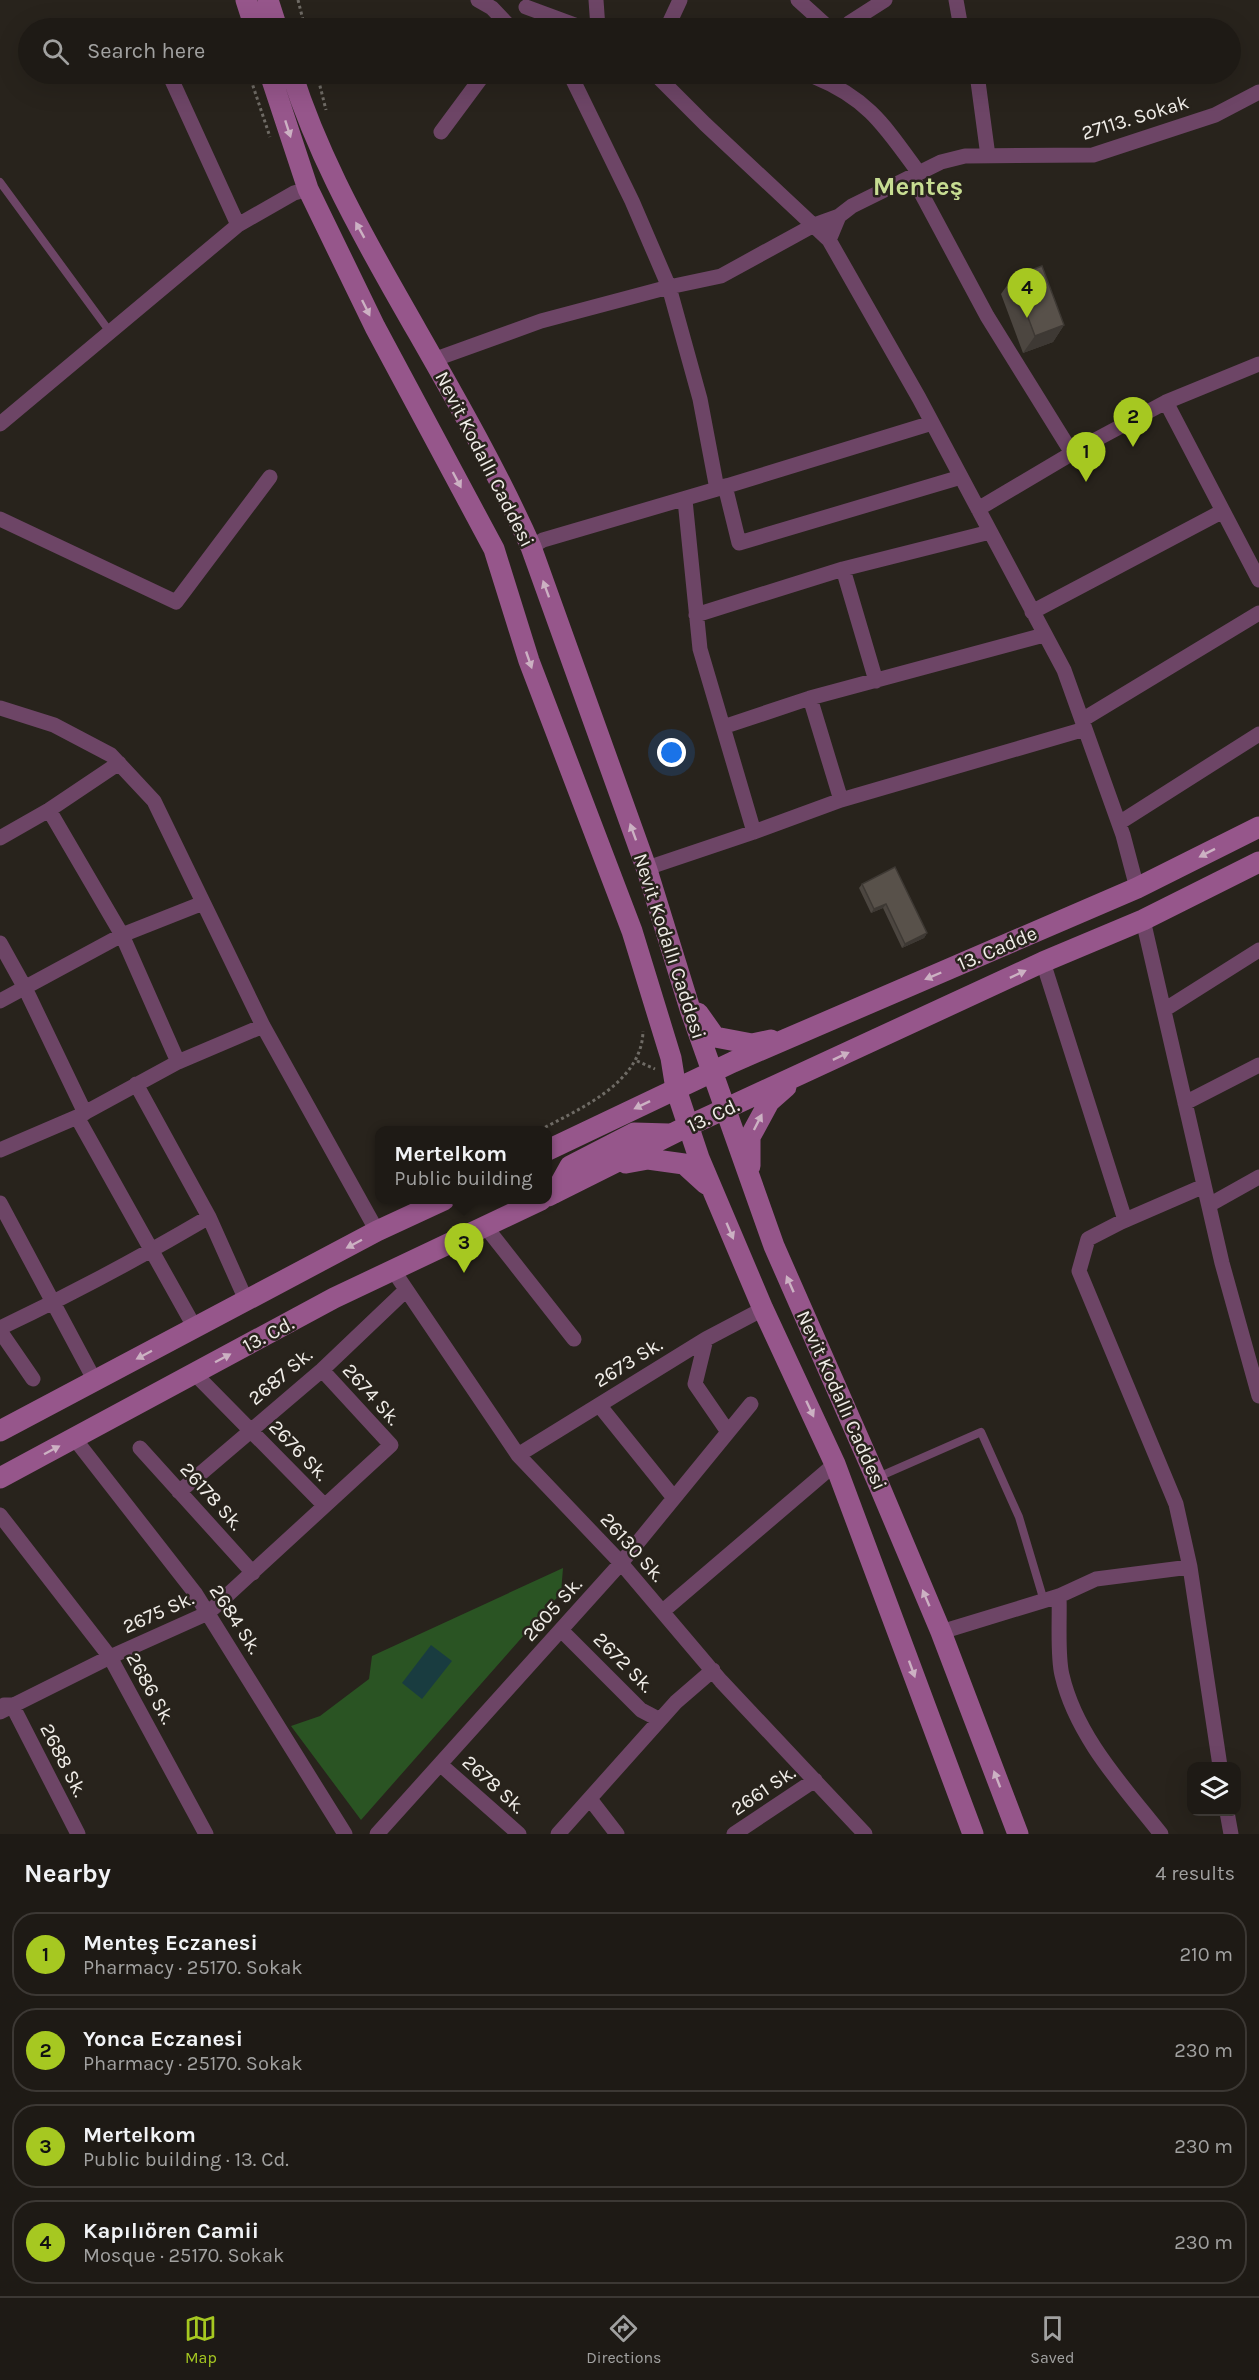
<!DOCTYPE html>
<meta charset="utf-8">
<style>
body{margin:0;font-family:Karla,sans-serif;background:#2b2722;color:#f1f3f6}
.controls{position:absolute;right:18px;bottom:18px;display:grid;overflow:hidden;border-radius:12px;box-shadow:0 6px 24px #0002}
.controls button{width:54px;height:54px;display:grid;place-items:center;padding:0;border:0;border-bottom:2px solid #3c3834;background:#1e1a15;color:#f1f3f6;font:30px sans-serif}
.you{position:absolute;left:672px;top:753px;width:21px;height:21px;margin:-15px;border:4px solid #fff;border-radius:50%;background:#1a73e8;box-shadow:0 0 0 9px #1a73e833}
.badge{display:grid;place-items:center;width:39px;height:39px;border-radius:50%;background:#a6c821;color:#111;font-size:20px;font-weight:700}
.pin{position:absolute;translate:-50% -50px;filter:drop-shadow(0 2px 3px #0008)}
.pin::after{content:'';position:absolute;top:32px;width:21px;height:18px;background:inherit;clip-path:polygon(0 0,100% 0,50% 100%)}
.popup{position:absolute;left:375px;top:1126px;width:177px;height:78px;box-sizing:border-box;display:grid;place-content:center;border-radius:12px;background:#1e1a15;filter:drop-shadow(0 2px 4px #0005);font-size:20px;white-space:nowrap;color:#a1a1a0}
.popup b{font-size:22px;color:#f1f3f6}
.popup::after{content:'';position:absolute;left:50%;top:100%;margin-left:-12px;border:12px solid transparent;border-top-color:#1e1a15}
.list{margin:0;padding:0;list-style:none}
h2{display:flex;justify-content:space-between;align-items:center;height:78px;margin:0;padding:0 24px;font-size:26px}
h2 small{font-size:20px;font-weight:400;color:#a1a1a0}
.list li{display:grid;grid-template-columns:39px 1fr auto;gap:18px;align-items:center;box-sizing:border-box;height:84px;margin:0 12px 12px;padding:0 12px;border:2px solid #3c3834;border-radius:24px}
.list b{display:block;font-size:22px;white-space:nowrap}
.list p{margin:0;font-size:20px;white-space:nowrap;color:#a1a1a0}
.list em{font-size:20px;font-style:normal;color:#a1a1a0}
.icon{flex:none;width:33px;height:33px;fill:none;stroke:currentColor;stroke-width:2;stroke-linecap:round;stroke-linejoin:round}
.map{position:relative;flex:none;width:1259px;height:1834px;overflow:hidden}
.search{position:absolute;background:#1e1a15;box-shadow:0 6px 24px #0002;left:18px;right:18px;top:18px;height:66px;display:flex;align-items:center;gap:15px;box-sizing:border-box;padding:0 21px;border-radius:33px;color:#a1a1a0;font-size:22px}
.sheet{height:462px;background:#1e1a15}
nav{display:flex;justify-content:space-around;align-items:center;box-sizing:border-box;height:84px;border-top:2px solid #3c3834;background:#1e1a15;font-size:16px;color:#a1a1a0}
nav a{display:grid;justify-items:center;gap:3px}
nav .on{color:#a6c821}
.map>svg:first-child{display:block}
.green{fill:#2a5423}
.water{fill:#193c40}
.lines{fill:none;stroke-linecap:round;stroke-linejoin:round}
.path{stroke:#6f6b65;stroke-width:3;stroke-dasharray:3 3;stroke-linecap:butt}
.service{stroke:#6d4566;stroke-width:8}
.minor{stroke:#6d4566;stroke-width:15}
.secondary{stroke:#96568b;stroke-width:21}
.wall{fill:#4c4640}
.shaded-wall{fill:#3e3934}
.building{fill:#58514a;stroke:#3e3934;stroke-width:1.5}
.oneway{fill:#ccb1c3}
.labels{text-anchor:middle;stroke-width:5;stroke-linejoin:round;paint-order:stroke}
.street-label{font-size:20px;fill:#f0ede8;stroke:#28231c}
.district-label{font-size:26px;font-weight:bold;fill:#c7dd92;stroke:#28231c}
</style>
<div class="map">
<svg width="1259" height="1834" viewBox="0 0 1259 1834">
<rect width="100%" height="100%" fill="#28231c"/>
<path class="green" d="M563 1568 561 1593 361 1820 291 1726 320 1716 369 1679 372 1656Z"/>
<path class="water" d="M431 1645 452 1661 422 1699 402 1683Z"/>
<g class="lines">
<path class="path" d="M298 0 305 28
M249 74 270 137
M317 74 326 110
M637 1061 655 1069
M540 1130C579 1109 642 1083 643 1031"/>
<path class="service" d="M0 182 110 332
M876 1478 981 1432 1019 1517 1044 1601"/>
<path class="minor" d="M478 0 492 8 511 28
M596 0 598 28
M798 0 829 28
M956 0 961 28
M526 7 583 28
M667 28 680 0
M848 28 849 23 885 0
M169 74 238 225
M655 74 705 124 829 240 919 398 1064 670 1123 835 1137 888
M977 74 988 156
M815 77C869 99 886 128 919 173
M441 132 484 74
M912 176 987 316 1072 453
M829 240 839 216 852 206 941 162 965 156 1093 155 1215 115 1259 92
M433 360 541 321 669 287 721 276 814 225 839 216
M1166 402 1259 580
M0 424 238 225 294 193 308 189
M725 486 739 543 961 477
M717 489 932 423
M685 500 700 649 754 832
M978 509 1086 445 1166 402 1259 364
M0 519 176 602 270 477
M531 547 543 540 717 489 700 399 669 287 632 201 570 74
M843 569 876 681
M1032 612 1223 511
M696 615 843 569 990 532
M810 698 841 800
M0 708 54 725 111 755 154 801 263 1026 377 1231
M1082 720 1259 613
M723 727 810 698 1044 635
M49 810 122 935 178 1062
M1119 823 1259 734
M0 838 49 810 119 763
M647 870 656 865 754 832 841 800 1085 729
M1143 920 1222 1263 1259 1396
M0 943 25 988 85 1113
M1043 962 1125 1220
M0 1001 122 935 203 903
M1164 1010 1259 950
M136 1084 209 1217 246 1300
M1185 1103 1259 1065
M77 1117 195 1328
M0 1150 77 1117 178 1062 263 1026
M1204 1186 1121 1222 1088 1239 1079 1271 1176 1504 1190 1567 1220 1766
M0 1203 95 1381
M1209 1205 1259 1177
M485 1226 574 1339
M393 1270 518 1455 621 1563 721 1681 865 1834
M0 1328C72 1294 141 1257 209 1217
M0 1331 33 1379
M706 1339 695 1384 728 1432
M194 1373 324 1505
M599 1405 674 1498
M74 1438 195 1593 345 1834
M140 1448 253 1573
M518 1455 706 1339 763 1309
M179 1492 322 1370 406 1290
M0 1515 110 1657 206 1834
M1059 1596C1060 1618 1057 1655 1062 1675 1076 1736 1123 1786 1161 1834
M663 1611 835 1464
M561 1630 641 1710 660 1720
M941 1632 1059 1596 1096 1579 1190 1567
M4 1705H12L78 1834
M0 1712 110 1657 208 1613 391 1445 322 1370
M441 1765 519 1834
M590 1799 617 1834
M1227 1812 1231 1834
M377 1834 621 1563 751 1404
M558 1834 676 1702 713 1670
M734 1834 815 1780"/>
<path class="secondary" d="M246 0 255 28
M268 0 277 28
M270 74 308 189 375 327 494 549 529 661 632 931 671 1058 676 1089 699 1158 763 1309 835 1464 973 1834
M292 74C316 149 353 218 392 287 440 372 491 457 531 547L647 870 690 1009 774 1246 876 1478 941 1632 1018 1834
M698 1013 715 1037 752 1044 771 1040
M548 1150 733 1062 1137 888 1259 827
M626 1163 648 1159 684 1164 706 1184
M750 1166V1137L769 1102 786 1087
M555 1193 570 1166 634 1133 669 1134
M548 1196 688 1126 1043 962 1143 920 1259 862
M0 1431 377 1231 444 1200
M0 1478 334 1298 541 1200"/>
</g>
<path class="wall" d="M1013 277 1064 325 1053 342 1023 353 1001 294Z
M862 884 927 933 924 938 902 948 883 908 871 913 859 888Z"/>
<path class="shaded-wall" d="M1064 325 1053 342 1023 353 1035 336Z
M886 904 883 908 871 913 874 909Z
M927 933 924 938 902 948 905 944Z"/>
<path class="building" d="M1042 266 1064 325 1035 336 1013 277Z
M895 867 927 933 905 944 886 904 874 909 862 884Z"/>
<defs><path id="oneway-solid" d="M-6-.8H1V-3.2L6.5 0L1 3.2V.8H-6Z" transform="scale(1.5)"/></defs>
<g class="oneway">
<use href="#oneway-solid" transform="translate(288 129) rotate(72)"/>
<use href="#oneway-solid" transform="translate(360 230) rotate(-119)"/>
<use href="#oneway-solid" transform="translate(366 308) rotate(64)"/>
<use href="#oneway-solid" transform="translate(457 480) rotate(62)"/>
<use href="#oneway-solid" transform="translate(546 589) rotate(-110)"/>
<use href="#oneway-solid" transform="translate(529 660) rotate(71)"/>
<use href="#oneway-solid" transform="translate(633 832) rotate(-110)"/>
<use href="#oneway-solid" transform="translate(1207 853) rotate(153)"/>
<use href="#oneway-solid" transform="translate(1018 974) rotate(-25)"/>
<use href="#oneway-solid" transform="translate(933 976) rotate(157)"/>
<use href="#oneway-solid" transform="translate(841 1056) rotate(-25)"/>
<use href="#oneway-solid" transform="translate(642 1105) rotate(154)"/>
<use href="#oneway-solid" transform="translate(758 1122) rotate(-63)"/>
<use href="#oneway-solid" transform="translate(730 1231) rotate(67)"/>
<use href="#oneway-solid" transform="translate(354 1244) rotate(152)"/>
<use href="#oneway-solid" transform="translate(790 1284) rotate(-114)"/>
<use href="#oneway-solid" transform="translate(144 1355) rotate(152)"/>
<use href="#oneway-solid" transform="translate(223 1358) rotate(-28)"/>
<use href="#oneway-solid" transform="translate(810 1409) rotate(65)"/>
<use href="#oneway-solid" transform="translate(52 1450) rotate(-28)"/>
<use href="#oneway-solid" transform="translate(926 1598) rotate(-113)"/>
<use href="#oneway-solid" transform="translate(912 1669) rotate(70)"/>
<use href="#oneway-solid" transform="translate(997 1779) rotate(-111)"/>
</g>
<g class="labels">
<g class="street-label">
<text transform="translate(1135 117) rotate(-17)" y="7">27113. Sokak</text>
<text transform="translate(485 459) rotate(63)" y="7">Nevit Kodallı Caddesi</text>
<text transform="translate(670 946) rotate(72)" y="7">Nevit Kodallı Caddesi</text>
<text transform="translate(997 948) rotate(-23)" y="7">13. Cadde</text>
<text transform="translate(713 1115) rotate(-25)" y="7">13. Cd.</text>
<text transform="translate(268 1334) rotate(-28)" y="7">13. Cd.</text>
<text transform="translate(628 1362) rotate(-32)" y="7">2673 Sk.</text>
<text transform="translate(280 1376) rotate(-40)" y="7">2687 Sk.</text>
<text transform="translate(372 1394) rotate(48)" y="7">2674 Sk.</text>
<text transform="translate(842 1400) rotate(66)" y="7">Nevit Kodallı Caddesi</text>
<text transform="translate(299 1450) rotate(46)" y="7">2676 Sk.</text>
<text transform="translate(212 1496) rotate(48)" y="7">26178 Sk.</text>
<text transform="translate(633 1547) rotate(48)" y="7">26130 Sk.</text>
<text transform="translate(552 1609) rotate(-48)" y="7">2605 Sk.</text>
<text transform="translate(158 1612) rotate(-24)" y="7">2675 Sk.</text>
<text transform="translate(236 1619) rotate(57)" y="7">2684 Sk.</text>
<text transform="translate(624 1662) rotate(45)" y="7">2672 Sk.</text>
<text transform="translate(151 1688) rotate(61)" y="7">2686 Sk.</text>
<text transform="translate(64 1760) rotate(63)" y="7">2688 Sk.</text>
<text transform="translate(494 1784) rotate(42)" y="7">2678 Sk.</text>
<text transform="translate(763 1790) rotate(-34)" y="7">2661 Sk.</text>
</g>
<g class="district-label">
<text x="918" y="195">Menteş</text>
</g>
</g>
</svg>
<div class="controls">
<button><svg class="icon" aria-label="layers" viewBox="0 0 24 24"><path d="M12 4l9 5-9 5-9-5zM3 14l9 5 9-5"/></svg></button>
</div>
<div class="you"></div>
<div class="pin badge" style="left:1086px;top:482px">1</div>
<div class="pin badge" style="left:1133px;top:447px">2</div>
<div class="pin badge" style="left:464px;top:1273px">3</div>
<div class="popup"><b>Mertelkom</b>Public building</div>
<div class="pin badge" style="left:1027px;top:318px">4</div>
<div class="search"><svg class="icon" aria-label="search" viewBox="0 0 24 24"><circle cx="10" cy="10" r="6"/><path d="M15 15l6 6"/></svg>Search here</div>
</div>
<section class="sheet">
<h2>Nearby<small>4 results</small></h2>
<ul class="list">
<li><span class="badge">1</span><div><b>Menteş Eczanesi</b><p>Pharmacy · 25170. Sokak</p></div><em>210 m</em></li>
<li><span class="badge">2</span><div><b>Yonca Eczanesi</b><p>Pharmacy · 25170. Sokak</p></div><em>230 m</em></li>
<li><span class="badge">3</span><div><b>Mertelkom</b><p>Public building · 13. Cd.</p></div><em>230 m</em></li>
<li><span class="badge">4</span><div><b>Kapılıören Camii</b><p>Mosque · 25170. Sokak</p></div><em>230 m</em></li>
</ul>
</section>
<nav>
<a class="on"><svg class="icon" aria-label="map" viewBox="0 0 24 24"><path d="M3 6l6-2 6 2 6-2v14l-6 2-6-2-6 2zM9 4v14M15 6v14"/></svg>Map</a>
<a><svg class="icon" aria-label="directions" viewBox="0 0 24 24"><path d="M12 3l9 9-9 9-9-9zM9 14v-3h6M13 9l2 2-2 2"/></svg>Directions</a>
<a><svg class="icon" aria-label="saved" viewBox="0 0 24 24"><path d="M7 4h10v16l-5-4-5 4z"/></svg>Saved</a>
</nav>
